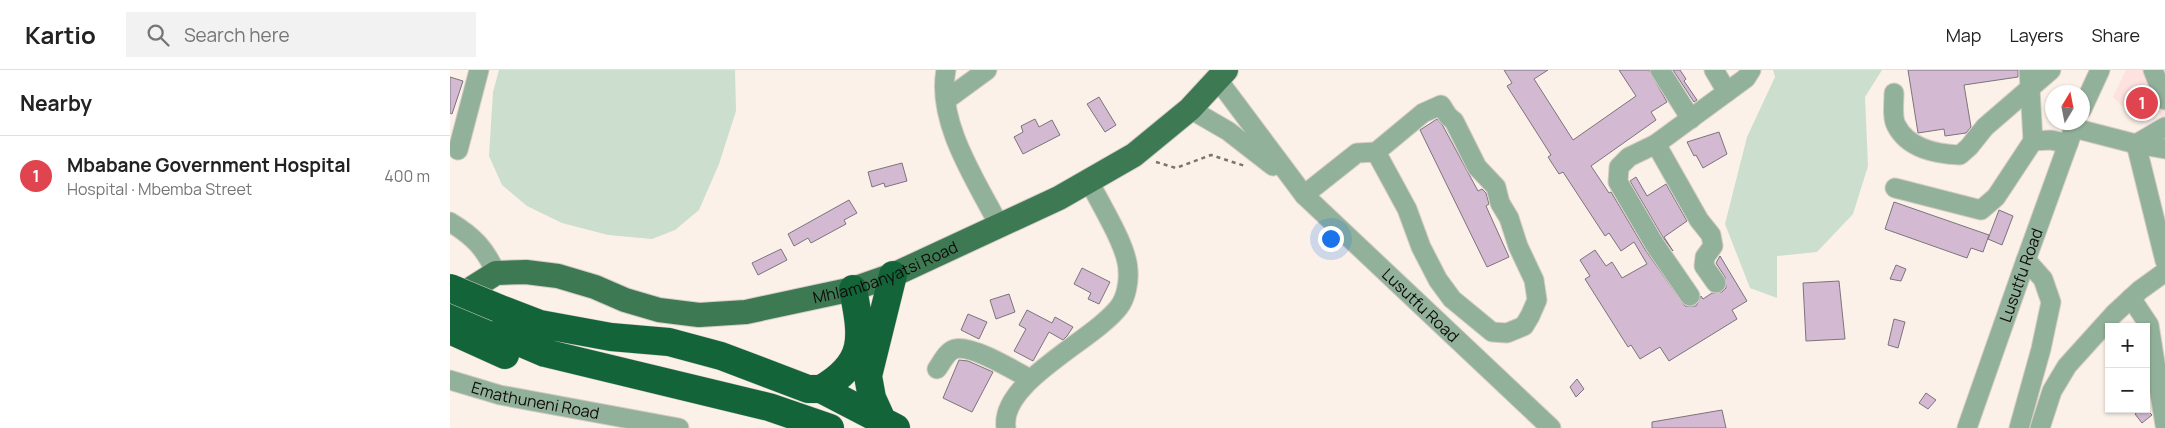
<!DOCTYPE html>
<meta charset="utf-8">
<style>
body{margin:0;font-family:Manrope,sans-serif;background:#f2f2f2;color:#222}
.controls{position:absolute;right:15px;bottom:15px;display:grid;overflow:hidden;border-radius:0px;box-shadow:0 1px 4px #0004}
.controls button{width:45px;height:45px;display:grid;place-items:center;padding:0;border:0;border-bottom:1px solid #e0e0e0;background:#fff;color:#222;font:25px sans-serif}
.compass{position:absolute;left:1595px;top:15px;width:45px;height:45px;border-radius:50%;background:#fff;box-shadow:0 1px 4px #0004;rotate:10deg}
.you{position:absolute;left:880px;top:168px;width:18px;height:18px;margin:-12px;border:4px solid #fff;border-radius:50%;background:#1a73e8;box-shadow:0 0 0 8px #1a73e833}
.badge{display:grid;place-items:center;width:32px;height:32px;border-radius:50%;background:#c83840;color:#fff;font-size:16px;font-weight:700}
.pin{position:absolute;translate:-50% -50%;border:2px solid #fff;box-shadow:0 1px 5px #0006}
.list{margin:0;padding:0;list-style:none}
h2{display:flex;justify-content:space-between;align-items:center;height:65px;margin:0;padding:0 20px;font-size:21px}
h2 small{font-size:16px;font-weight:400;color:#767676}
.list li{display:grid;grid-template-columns:32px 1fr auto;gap:15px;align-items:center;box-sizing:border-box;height:80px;padding:0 20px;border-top:1px solid #e0e0e0}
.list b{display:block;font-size:19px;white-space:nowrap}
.list p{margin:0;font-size:16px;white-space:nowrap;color:#767676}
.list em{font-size:16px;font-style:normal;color:#767676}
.icon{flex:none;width:28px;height:28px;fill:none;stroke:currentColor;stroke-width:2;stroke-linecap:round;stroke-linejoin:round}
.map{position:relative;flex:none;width:1715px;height:358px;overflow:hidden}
header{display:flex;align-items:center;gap:30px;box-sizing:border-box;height:70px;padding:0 25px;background:#fff;border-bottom:1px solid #e0e0e0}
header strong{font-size:24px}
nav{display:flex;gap:28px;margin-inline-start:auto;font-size:18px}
.search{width:350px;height:45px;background:#f2f2f2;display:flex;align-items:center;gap:12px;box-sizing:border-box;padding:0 18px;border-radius:0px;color:#767676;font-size:19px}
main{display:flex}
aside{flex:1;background:#fff}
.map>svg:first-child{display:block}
.medical{fill:#fde2df}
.green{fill:#ccdece}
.building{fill:#d3b9d2;stroke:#7c747c}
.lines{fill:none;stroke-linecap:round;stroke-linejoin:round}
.minor-casing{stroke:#d5ccc5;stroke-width:21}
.major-casing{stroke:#d5ccc5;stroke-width:26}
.highway-casing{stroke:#d5ccc5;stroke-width:29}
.path{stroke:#7b7470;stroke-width:2.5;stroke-dasharray:4 4;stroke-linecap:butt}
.minor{stroke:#92b19b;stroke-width:19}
.major{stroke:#3d7a53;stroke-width:24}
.highway{stroke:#136539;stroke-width:28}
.highway-bridge-casing{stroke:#d5ccc5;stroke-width:29;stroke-linecap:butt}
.highway-bridge{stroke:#136539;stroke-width:28}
.labels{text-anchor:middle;stroke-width:4.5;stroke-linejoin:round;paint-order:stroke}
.street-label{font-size:16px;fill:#0f0b09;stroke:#fff}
</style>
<header>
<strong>Kartio</strong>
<div class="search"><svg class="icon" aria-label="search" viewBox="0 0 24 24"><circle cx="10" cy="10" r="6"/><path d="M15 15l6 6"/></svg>Search here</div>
<nav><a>Map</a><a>Layers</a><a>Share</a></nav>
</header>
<main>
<aside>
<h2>Nearby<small></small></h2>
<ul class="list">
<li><span class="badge" style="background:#e0444e">1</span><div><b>Mbabane Government Hospital</b><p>Hospital · Mbemba Street</p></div><em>400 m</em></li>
</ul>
</aside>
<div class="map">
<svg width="1715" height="358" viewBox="0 0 1715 358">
<rect width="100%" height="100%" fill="#fbf1e9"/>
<path class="medical" d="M1676 0H1715V58L1708 39 1680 44 1663 27Z"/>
<path class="green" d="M49 0H285L286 41 269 94 249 140 225 160 202 169 158 165 112 153 77 136 52 115 39 86 43 22Z
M1323 0H1432L1415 27 1418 96 1403 144 1367 182 1327 186V228L1300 218 1275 154 1297 67 1325 7Z"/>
<path class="building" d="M1054 0H1098L1084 9 1123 70 1186 26 1169 0H1199L1217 32 1201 42 1206 50 1141 96 1159 123 1161 122 1196 181 1235 236H1246L1251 226 1253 229 1262 223 1272 222 1276 218 1275 207 1266 193 1270 186 1297 231 1282 240 1287 249 1219 291 1210 277 1190 289 1181 275 1178 277 1135 209 1140 206 1130 190 1145 180 1156 196 1162 192 1172 208 1197 194 1184 172 1171 181 1159 163 1155 166 1113 102 1109 104 1098 87 1101 85 1057 16 1062 13Z
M1223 0H1230L1236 9 1234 11 1247 30 1244 32Z
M1458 0H1568V7L1514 15 1521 57 1516 63 1495 66 1494 59 1468 63Z
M0 7 13 11 2 44 0 43Z
M649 27 666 55 655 62 637 34Z
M585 49 589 57 602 50 610 65 573 84 564 67 573 62 571 56Z
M987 49 993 56 1028 121 1032 119 1036 123 1039 134 1036 136 1059 187 1037 197 970 60Z
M1269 62 1277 84 1253 98 1246 85 1244 86 1237 72Z
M452 93 457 111 435 117 434 113 422 117 418 102Z
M1186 107 1197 126 1216 114 1237 151 1214 167 1223 181 1214 169 1180 111Z
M399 130 407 143 394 150 396 154 361 173 358 168 344 176 338 164Z
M1444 132 1539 165 1533 182 1521 178 1517 188 1435 159Z
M1549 140 1563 146 1552 175 1538 169Z
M331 179 337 190 308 205 302 193Z
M1446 195 1456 199 1451 211 1440 209Z
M632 198 660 212 649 234 638 229 641 223 624 214Z
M1389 211 1395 269 1356 271 1353 213Z
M559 224 565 242 546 249 540 230Z
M577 240 602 253 605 247 623 257 617 266 613 270 599 262 583 291 564 281 576 259 569 255Z
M518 244 537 252 529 269 511 260Z
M1444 249 1455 252 1448 278 1438 275Z
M509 290 518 291 543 302 522 342 493 328Z
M1127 309 1134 319 1126 327 1120 317Z
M1476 323 1486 330 1478 339 1469 333Z
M1691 339H1696L1702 345 1692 353 1685 344Z
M1272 340 1276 358H1202V352Z"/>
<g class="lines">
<defs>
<g id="minor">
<path d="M496 0C486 51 526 111 549 155"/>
<path d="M1210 0 1241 49"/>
<path d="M1264 0 1277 22"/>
<path d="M1579 0 1583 71"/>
<path d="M1703 0 1715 30"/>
<path id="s1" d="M768 10 854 125 1101 358"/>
<path d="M1444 23C1444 32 1442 47 1446 55 1458 79 1486 84 1510 85L1519 77 1535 57 1601 0"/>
<path d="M496 30 537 0"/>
<path d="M740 39 778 61 823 96"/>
<path d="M1632 39 1650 0"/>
<path d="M1624 58 1686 74 1715 79"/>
<path d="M1206 74 1249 150 1261 165 1263 176 1255 187 1254 196 1266 213"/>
<path d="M1686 74 1715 191"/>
<path d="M1686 74 1715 57"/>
<path d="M8 80 29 0"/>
<path d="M1445 118 1531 140 1546 127 1583 71 1601 70 1618 74"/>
<path d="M854 125 907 83 926 82 973 43 991 35 998 46 1004 51 1027 97 1046 117 1050 133 1059 148 1068 176 1084 210 1087 230 1080 246 1074 256 1057 263 1042 262 1002 229 988 210 971 177 957 139 926 82"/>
<path d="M0 152C23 166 35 178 46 203"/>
<path d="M1240 226 1205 175 1168 112 1169 97 1179 87 1206 74 1296 8 1301 0"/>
<path d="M1681 228 1699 255 1715 355"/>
<path d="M487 299C492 292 497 281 505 279 521 274 565 301 580 309"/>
<path id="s2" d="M0 310 50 325 229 358"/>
<path d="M556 358C549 312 643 271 669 237 676 228 679 212 678 201 678 177 650 134 639 111"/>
<path id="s3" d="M1517 358 1576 190 1626 52"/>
<path d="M1569 358 1591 279 1601 232 1593 209 1576 190"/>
<path d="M1590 358 1602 321 1617 296 1664 244 1690 220 1715 202"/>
</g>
<g id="major">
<path id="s4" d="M0 232 46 203 76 202 108 206 145 217 175 230 209 240 249 245 296 242 403 219 443 205 609 128 684 85 740 39 776 0"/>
</g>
<path id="highway" d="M0 235 41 260 95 283 319 337 380 358
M48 238 90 254 161 267 219 272 271 286 358 319H371L446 358
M0 260 55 285
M371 319C418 292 412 266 403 219
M432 350 422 328 418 306 443 205"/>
</defs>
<use href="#minor" class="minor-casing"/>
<use href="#major" class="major-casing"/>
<use href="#highway" class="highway-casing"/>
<path class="path" d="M706 92 726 98 761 85 795 96"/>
<use href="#minor" class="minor"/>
<use href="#major" class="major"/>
<use href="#highway" class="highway"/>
<defs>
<path id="highway-bridge" d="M0 218 48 238"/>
</defs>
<use href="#highway-bridge" class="highway-bridge-casing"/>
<use href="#highway-bridge" class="highway-bridge"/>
</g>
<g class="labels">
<g class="street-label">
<text dy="6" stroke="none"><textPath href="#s4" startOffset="456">Mhlambanyatsi Road</textPath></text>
<text dy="6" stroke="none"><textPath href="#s3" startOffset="162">Lusutfu Road</textPath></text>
<text dy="6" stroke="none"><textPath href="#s1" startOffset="304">Lusutfu Road</textPath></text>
<text dy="6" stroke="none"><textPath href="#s2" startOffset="88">Emathuneni Road</textPath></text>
</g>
</g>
</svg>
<div class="controls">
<button>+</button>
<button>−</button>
</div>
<svg class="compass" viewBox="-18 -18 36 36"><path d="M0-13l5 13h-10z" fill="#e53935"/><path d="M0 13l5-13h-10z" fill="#767676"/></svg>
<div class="you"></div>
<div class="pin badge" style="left:1692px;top:33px;background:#e0444e">1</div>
</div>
</main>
